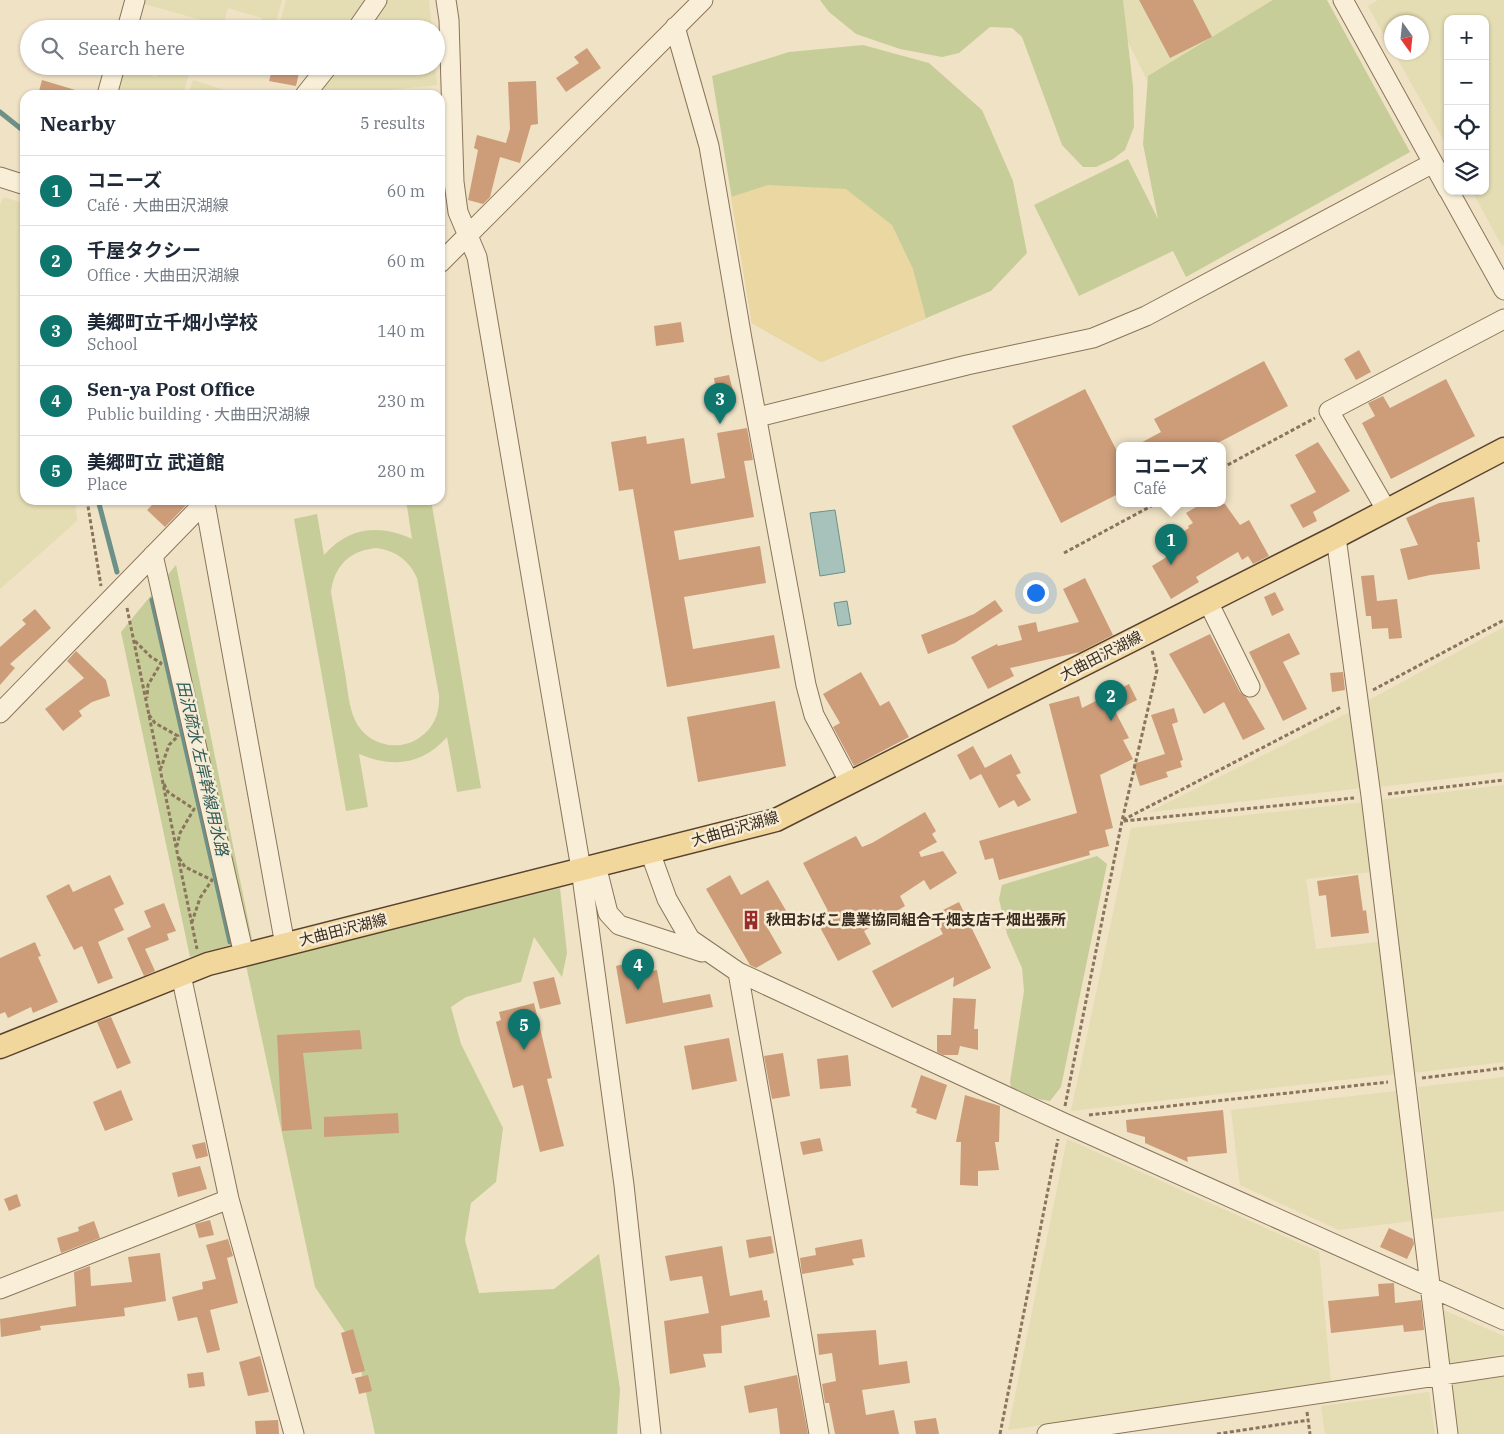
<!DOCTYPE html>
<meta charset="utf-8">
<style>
body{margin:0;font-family:"IBM Plex Serif","Noto Sans JP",serif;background:#f6f6f7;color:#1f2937}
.controls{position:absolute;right:15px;top:15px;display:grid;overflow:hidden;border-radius:10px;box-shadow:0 1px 4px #0004}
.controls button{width:45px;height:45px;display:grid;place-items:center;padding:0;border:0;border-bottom:1px solid #e0e1e3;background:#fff;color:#1f2937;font:25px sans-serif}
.compass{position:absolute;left:1384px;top:15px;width:45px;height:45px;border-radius:50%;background:#fff;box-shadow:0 1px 4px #0004;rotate:165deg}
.you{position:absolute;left:1035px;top:592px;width:18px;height:18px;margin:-12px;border:4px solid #fff;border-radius:50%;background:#1a73e8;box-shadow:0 0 0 8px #1a73e833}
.badge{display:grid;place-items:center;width:32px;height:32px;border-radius:50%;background:#0f766e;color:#fff;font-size:16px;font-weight:700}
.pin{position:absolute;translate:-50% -41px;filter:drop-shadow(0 1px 2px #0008)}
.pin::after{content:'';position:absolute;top:26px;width:18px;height:15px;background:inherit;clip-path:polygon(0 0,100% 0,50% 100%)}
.popup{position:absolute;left:1116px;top:442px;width:110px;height:65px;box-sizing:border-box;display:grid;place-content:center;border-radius:10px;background:#fff;filter:drop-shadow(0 1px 4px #0005);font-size:16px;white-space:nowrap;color:#747a83}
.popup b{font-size:19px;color:#1f2937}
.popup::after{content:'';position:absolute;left:50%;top:100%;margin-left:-10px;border:10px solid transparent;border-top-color:#fff}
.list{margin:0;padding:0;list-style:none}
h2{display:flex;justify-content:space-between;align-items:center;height:65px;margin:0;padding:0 20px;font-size:21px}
h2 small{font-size:16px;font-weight:400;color:#747a83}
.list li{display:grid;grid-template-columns:32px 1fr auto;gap:15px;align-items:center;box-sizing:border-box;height:70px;padding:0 20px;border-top:1px solid #e0e1e3}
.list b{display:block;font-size:19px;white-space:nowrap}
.list p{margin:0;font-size:16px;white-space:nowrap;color:#747a83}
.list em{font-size:16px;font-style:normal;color:#747a83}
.icon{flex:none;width:28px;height:28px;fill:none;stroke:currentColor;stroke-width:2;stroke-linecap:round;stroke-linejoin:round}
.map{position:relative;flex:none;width:1504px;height:1434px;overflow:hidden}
.search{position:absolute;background:#fff;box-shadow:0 1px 4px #0004;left:20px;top:20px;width:425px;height:55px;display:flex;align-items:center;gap:12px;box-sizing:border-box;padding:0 18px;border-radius:28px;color:#747a83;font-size:19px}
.panel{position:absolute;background:#fff;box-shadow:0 1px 4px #0004;left:20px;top:90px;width:425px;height:415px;border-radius:15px}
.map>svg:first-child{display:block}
.farmland{fill:#e4dcb2}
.green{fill:#c7cd98;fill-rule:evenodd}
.sand{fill:#ebd7a2}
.water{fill:#a7c2ba;stroke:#6d9188}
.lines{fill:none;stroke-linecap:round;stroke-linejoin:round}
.stream{stroke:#6d9188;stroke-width:5}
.building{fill:#cd9d7a}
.minor-casing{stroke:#8a745b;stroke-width:21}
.major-casing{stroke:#58422f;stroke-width:25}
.path{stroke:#8a745b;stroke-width:3;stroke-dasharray:4 2.5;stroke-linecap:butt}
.minor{stroke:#f9efd8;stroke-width:19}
.major{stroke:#f2d79d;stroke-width:22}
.labels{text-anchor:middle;stroke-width:5;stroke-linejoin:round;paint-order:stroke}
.street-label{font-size:15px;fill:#3a2c1f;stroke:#f6ecd5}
.poi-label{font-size:15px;font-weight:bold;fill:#3a2c1f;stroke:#f6ecd5;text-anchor:start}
.water-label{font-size:16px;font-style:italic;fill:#2e5a57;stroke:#f6ecd5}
</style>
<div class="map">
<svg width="1504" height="1434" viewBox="0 0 1504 1434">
<rect width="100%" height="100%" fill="#efe2c5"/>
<path class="farmland" d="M142 0H282L274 29H259L262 18 228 8 223 26 141 3Z
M286 0H364L344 29H278Z
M388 0H429L432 29H366Z
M1107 0H1281L1148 82Z
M1378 0H1504V245L1502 246 1472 191H1485V19H1448V148L1394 53 1422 52V22H1392L1391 48 1368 6Z
M160 66H173L190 71 183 95H116L124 68 156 77Z
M338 66H435L437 85 390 90 383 95H316Z
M193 80 240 95H188Z
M4 197 25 204V500H75L77 521 0 589V205Z
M1504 627V772L1379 787 1369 700Z
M1352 711 1362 788 1149 812Z
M1504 785V1062L1413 1073 1379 800Z
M1365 802 1373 872 1306 879 1316 949 1379 942 1395 1074 1071 1111 1131 828Z
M1504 1077V1211L1433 1219 1418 1087Z
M1396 1091 1411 1221 1339 1230 1240 1185 1231 1110Z
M1067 1139 1319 1252 1331 1382 1008 1430Z
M1441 1309 1504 1336V1354L1448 1364Z
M1504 1376V1434H1456L1449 1384Z
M1429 1392 1435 1434H1325L1321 1406Z"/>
<path class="green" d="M820 0H1123L1133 86 1134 127 1125 150 1113 159 1096 167H1083L1062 145 1022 37 1012 28 990 27 959 53 942 57 900 49 856 34 829 12Z
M1273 0H1327L1410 152 1186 277 1173 251 1079 296 1034 205 1128 159 1158 219 1143 144 1148 76Z
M863 45 929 63 982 110 1013 181 1027 253 991 291 821 362 752 323 712 76 789 52Z
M406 500H431L481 788 457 792 447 737C423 765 392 768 359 754L368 807 346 811 294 519 317 514 324 555C349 527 379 524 412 539ZM377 548C396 551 409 560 417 578L439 695C440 713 434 728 419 738 397 753 366 744 355 720 349 707 348 692 346 679 341 650 336 621 331 592 334 566 350 550 377 548Z
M176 565 252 939 190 957 121 632Z
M1097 856 1107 864 1061 1087 1050 1101 1038 1099 1011 1087 1010 1082 1024 991 1022 968 1007 934 999 899 1002 885Z
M560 888 567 953 562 977 534 937 521 982 466 997 451 1007 461 1044 503 1128 496 1182 471 1203 465 1240 479 1293 554 1289 599 1254 620 1389 617 1434H375L356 1348 315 1287 246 965Z"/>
<path class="sand" d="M768 185 846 189 892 225 913 269 926 318 821 362 752 323 731 197Z"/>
<path class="water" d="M835 510 845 572 820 576 810 513Z
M847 601 851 624 838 626 834 603Z"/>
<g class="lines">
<path class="stream" d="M0 112 25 132
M98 500 117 572
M152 600 230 942"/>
</g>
<path class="building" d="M1139 0H1193L1212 37 1170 58Z
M587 48 601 68 566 92 556 78 579 63 574 57Z
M273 66 300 68 296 86 269 81Z
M42 80 82 92 81 95H38Z
M536 81 538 124 531 125 520 163 500 157 490 197 483 204 468 200 478 150 474 148 477 135 506 143 510 129 508 82Z
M681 322 684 342 656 346 654 326Z
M1359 350 1371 372 1356 380 1344 359Z
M1264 361 1288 406 1212 446H1135L1161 432 1154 419Z
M729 375 736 403 718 406 714 378Z
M1446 379 1475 436 1391 479 1362 423 1375 416 1368 403 1383 396 1390 408Z
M1085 389 1120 457V493L1061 523 1012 426Z
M747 428 753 460 744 461 754 517 674 531 679 560 760 546 766 583 684 597 693 649 774 635 780 668 667 687 633 489 619 491 611 442 646 436 647 444 684 438 691 484 725 478 717 433Z
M1318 442 1350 491 1313 512 1317 521 1303 528 1290 505 1316 492 1295 455Z
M1474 497 1480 542H1477L1480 569 1430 575 1408 580 1400 549 1418 545 1406 518 1439 503Z
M157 500H191L165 527 147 510Z
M1201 504H1225L1240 525 1249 520 1269 556 1253 564 1248 556 1242 560 1238 552 1196 577 1199 582 1171 599 1152 566 1178 550 1171 539 1189 528 1188 526 1193 523 1186 513Z
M1374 575 1377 601 1397 599 1402 638 1389 639 1388 628 1372 629 1371 616H1366L1361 576Z
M1085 578 1113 635 1080 652 1010 668 1014 676 988 689 971 657 997 644 998 646 1022 640 1018 626 1036 622 1038 632 1079 622 1063 589Z
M1275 592 1284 610 1272 616 1264 597Z
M995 600 1003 611 955 643 928 654 921 635 974 614Z
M35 609 51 628 10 664 15 668 0 685V647L26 624 22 620Z
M1289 633 1300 654 1283 662 1307 709 1283 721 1249 652Z
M1210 634 1240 692 1246 697 1265 729 1243 740 1224 702 1204 714 1169 654Z
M76 651 106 680 110 696 92 702 79 711 82 716 63 731 45 709 84 678 67 661Z
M861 672 880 706 889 701 909 737 854 766 833 727 840 723 823 694Z
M1343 672 1345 690 1332 692 1330 673Z
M1129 684 1137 700 1115 711 1129 738 1123 740 1133 759 1100 775 1113 828 1105 830 1109 846 1089 851 1090 855 999 880 993 858 985 860 979 841 1077 813 1049 704 1079 696 1082 708Z
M775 701 786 766 698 782 687 717Z
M1174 708 1178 722 1172 724 1183 760 1180 761 1182 767 1166 772 1168 777 1140 786 1133 764 1165 754 1151 715Z
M973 746 985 768 1011 754 1021 773 1016 775 1031 800 1018 807 1014 800 999 808 981 774 970 780 957 755Z
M925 812 936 831 932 834 937 842 919 852 921 857 943 851 957 873 930 890 924 880 900 896 905 906 864 931 871 944 838 961 815 918 828 911 803 863 856 836 862 847 872 843Z
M110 875 124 904 114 909 124 930 98 942 113 978 98 984 82 946 74 950 46 896 69 884 73 892Z
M730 875 741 895 768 880 788 914 767 927 782 953 756 968 750 965 706 889Z
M1358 875 1363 911 1366 910 1369 933 1331 937 1326 895 1319 896 1317 881Z
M959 902 991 968 953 987 954 977 892 1008 872 971 943 934 933 915Z
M164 903 176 931 167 934 169 940 145 949 155 971 144 976 127 938 151 927 144 911Z
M35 942 41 956 38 957 58 1002 33 1013 31 1007 8 1018 5 1012 0 1014V958Z
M648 956 650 971 657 970 663 1003 710 994 713 1007 626 1024 616 966 628 963 627 959Z
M554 977 561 1004 540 1009 533 982Z
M953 998 976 999 974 1029H978V1050L960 1046 958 1055H943L937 1052V1035H951Z
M534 1003 552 1078 547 1079 564 1146 540 1152 523 1085 513 1088 496 1022 501 1020 499 1012Z
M111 1017 131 1063 117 1069 97 1022Z
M360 1030 362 1049 303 1053 312 1129 282 1131 277 1035Z
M729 1038 737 1081 692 1090 684 1046Z
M783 1053 790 1096 772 1099 764 1056Z
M848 1055 851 1086 820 1089 817 1059Z
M921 1075 947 1085 936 1120 916 1113 917 1109 911 1107Z
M121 1090 133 1120 105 1131 93 1102Z
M965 1095 1000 1106 999 1142H995L999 1170 978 1171V1186L960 1185 961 1142H956Z
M1223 1110 1227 1153 1187 1157 1188 1162 1145 1143V1137L1127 1132 1126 1120Z
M398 1113 399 1133 324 1137V1117Z
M820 1138 823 1151 803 1155 800 1142Z
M205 1142 208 1156 196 1159 192 1145Z
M200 1166 207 1189 178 1197 172 1173Z
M17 1194 21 1206 9 1211 4 1199Z
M210 1220 214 1235 199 1238 195 1224Z
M94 1221 100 1238 61 1253 57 1238 79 1231 78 1227Z
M1389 1228 1413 1239 1414 1244 1407 1259 1380 1247Z
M771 1236 774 1253 749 1258 746 1240Z
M228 1239 233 1256 227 1258 238 1303 210 1310 220 1350 207 1353 197 1317 178 1321 172 1297 203 1289 202 1282 216 1279 206 1245Z
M862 1239 865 1257 852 1259 854 1265 802 1274 800 1258 816 1255 815 1248Z
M722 1246 730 1296 762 1290 764 1301 767 1300 770 1317 721 1326 722 1353 703 1354 706 1367 670 1374 664 1321 709 1313 702 1276 670 1281 665 1256Z
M160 1253 166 1301 124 1308 125 1316 40 1326 41 1330 1 1337 0 1319 76 1306 74 1272 90 1266 91 1286 132 1282 128 1257Z
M1394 1283 1395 1303 1421 1300 1424 1330 1404 1332 1403 1325 1331 1333 1328 1301 1379 1296 1378 1284Z
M353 1329 365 1371 352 1374 341 1333Z
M876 1330 879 1365 907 1361 910 1383 862 1390 866 1415 894 1410 899 1434H835L829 1403H825L822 1384 836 1381 832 1353 819 1355 817 1334Z
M260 1356 269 1392 248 1396 239 1362Z
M203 1372 205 1386 189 1388 187 1374Z
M368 1375 372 1391 359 1394 355 1378Z
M797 1375 808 1434H780L777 1408 749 1413 744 1386Z
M936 1418 939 1434H916L914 1421Z
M278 1420 279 1434H256L255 1421Z"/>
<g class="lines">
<defs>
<path id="minor" d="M446 0 449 20 454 182 458 212 477 257 581 869 624 1185 651 1434
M1343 0 1448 190
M675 27 709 146 742 339 806 685 814 715 850 783
M127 29 135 0
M357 29 377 0
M107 95 115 66
M305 95 328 66
M0 177 25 185
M1449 191 1504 290
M440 263 703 0
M758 417 967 365 1093 338 1146 316 1433 163
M205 503 285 945
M1387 511 1329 411 1504 319
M1336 537 1371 796 1448 1434
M153 555 244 955
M1208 602 1250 687
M0 713 207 500
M650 852 667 899 690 939 738 972 1062 1122 1504 1320
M596 865 608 913 619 925 702 952
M738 972 819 1434
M181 975 229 1199 294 1434
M0 1289 229 1199
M1047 1434 1504 1366"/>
<path id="major" d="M0 1047 208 964 776 820 1336 537 1504 449"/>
</defs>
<use href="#minor" class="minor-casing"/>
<use href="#major" class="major-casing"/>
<path class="path" d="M1222 468 1315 418
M87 500 101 586
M1064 553 1155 504
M127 608 197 949
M135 641 151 657 161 663 148 685 147 698
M1373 690 1504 620
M149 715 155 723 178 736 169 745 161 768
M164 784 168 792 194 809 180 833 177 846
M1388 794 1504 780
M1123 820 1341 707
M1124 821 1354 798
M179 858 185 867 212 880 200 898 192 922
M1422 1078 1504 1068
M1065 1106 1122 821 1157 670 1152 650
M1089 1115 1388 1082
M1307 1412 1310 1434
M1000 1434 1058 1139
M1217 1434 1309 1420"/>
<use href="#minor" class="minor"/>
<use href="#major" class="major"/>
</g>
<defs>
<symbol id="building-bare" viewBox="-9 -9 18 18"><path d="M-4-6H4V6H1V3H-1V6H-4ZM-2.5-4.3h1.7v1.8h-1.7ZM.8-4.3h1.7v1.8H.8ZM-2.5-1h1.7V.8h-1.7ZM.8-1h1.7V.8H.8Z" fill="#9a2a2b" stroke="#f6ecd5" stroke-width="2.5" paint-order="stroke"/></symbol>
</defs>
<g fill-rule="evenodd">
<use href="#building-bare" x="737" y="906" width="28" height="28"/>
</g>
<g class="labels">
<g class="street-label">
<text transform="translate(1101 656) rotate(-27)" y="5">大曲田沢湖線</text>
<text transform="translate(735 829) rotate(-16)" y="5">大曲田沢湖線</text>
<text transform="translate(343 930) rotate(-14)" y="5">大曲田沢湖線</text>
</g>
<g class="poi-label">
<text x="766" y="925">秋田おばこ農業協同組合千畑支店千畑出張所</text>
</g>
<g class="water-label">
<text transform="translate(203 768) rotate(77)" y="6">田沢疏水 左岸幹線用水路</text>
</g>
</g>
</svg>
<div class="controls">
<button>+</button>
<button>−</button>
<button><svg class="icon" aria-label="locate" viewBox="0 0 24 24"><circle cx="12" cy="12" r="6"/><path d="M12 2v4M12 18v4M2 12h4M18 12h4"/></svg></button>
<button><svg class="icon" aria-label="layers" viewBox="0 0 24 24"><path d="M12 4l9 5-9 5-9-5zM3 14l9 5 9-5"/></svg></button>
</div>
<svg class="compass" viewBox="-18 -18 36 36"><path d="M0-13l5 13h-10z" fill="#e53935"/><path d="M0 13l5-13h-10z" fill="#747a83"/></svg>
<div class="you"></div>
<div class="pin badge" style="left:1171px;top:565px">1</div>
<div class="popup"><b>コニーズ</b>Café</div>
<div class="pin badge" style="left:1111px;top:721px">2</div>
<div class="pin badge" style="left:720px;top:424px">3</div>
<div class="pin badge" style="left:638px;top:990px">4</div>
<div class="pin badge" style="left:524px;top:1050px">5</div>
<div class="search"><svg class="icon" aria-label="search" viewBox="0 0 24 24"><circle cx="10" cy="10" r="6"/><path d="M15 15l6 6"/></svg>Search here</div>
<section class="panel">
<h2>Nearby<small>5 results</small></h2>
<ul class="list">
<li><span class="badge">1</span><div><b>コニーズ</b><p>Café · 大曲田沢湖線</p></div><em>60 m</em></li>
<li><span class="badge">2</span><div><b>千屋タクシー</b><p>Office · 大曲田沢湖線</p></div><em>60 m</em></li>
<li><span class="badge">3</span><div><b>美郷町立千畑小学校</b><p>School</p></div><em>140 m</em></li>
<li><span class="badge">4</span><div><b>Sen-ya Post Office</b><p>Public building · 大曲田沢湖線</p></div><em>230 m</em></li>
<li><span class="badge">5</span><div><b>美郷町立 武道館</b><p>Place</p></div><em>280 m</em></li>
</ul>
</section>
</div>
